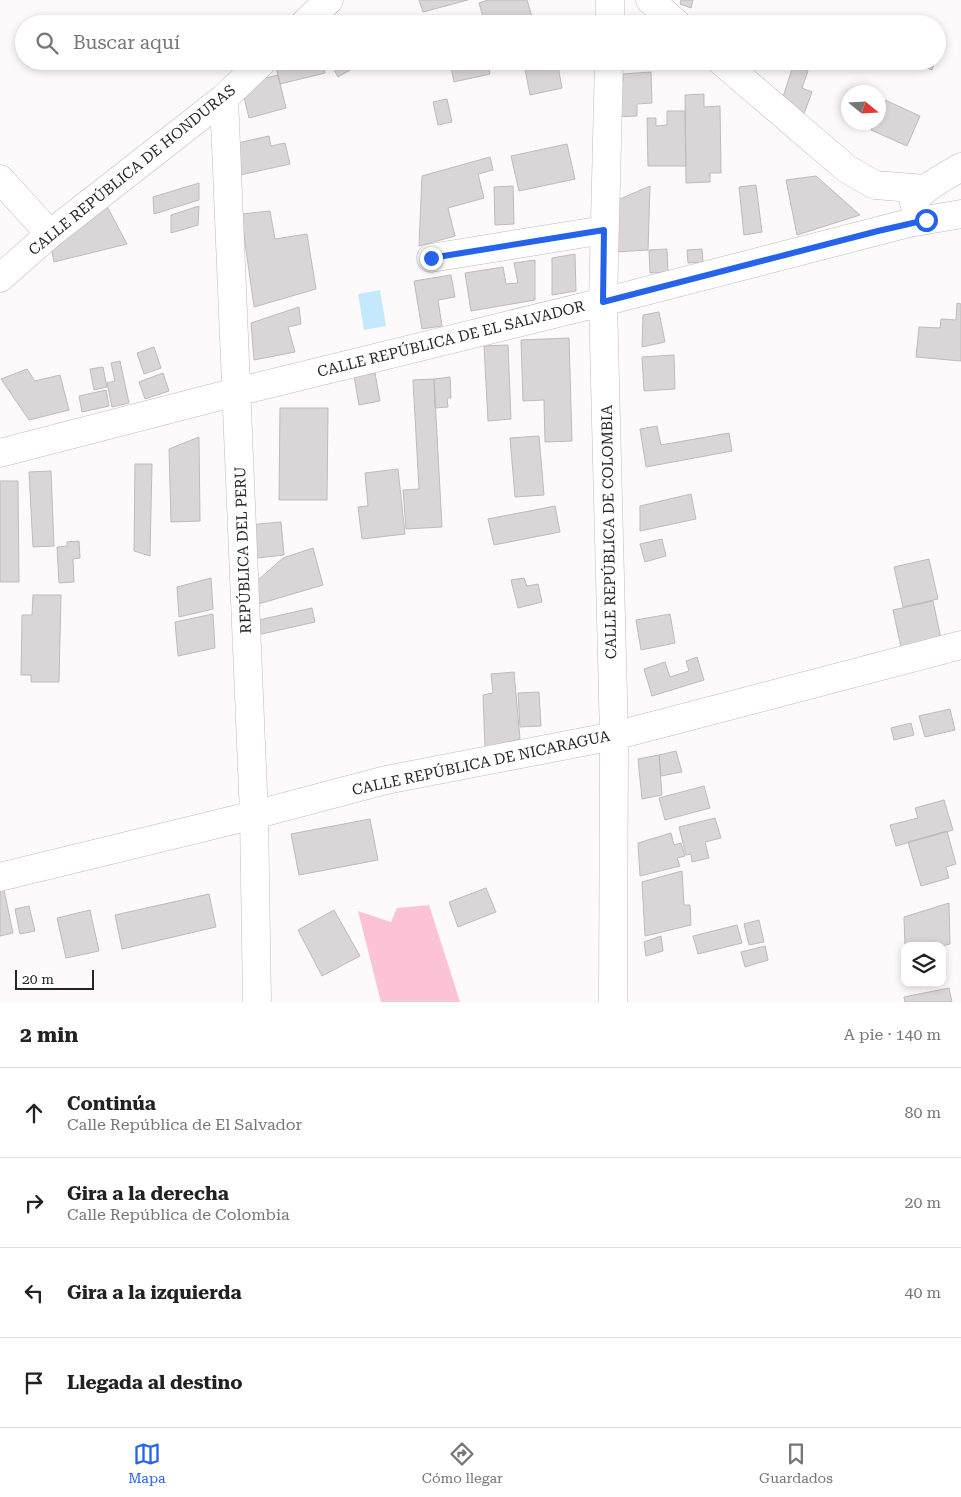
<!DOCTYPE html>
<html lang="es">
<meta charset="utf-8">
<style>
body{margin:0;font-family:"Roboto Serif",serif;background:#f2f2f2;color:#222}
.controls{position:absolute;right:15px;bottom:15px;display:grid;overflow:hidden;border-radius:10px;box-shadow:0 2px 8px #0003}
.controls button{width:45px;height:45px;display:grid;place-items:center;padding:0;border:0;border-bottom:1px solid #e0e0e0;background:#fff;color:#222;font:25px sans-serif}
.compass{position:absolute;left:841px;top:85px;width:45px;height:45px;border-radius:50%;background:#fff;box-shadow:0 2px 8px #0003;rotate:108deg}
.scale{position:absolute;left:15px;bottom:12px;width:79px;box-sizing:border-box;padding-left:5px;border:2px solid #272626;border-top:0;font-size:14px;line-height:18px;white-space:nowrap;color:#272626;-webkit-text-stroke:4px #fff;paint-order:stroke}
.stop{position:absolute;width:15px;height:15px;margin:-11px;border:4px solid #2563eb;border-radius:50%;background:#fff}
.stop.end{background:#2563eb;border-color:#fff;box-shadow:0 1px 5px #0008}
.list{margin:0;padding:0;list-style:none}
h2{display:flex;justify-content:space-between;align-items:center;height:65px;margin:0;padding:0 20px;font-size:21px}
h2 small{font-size:16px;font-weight:400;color:#767676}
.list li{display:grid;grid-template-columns:32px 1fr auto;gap:15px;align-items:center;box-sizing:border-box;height:90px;padding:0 20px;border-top:1px solid #e0e0e0}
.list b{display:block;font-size:19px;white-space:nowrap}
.list p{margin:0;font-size:16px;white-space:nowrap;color:#767676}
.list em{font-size:16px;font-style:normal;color:#767676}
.icon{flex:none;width:28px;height:28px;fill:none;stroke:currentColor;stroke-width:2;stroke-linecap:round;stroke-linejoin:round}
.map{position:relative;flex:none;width:961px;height:1002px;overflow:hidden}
.search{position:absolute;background:#fff;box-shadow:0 2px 8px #0003;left:15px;right:15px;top:15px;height:55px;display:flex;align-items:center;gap:12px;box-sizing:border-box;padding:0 18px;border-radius:28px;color:#767676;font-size:19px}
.sheet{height:425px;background:#fff}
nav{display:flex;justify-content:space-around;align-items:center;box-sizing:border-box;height:70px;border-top:1px solid #e0e0e0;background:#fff;font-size:14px;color:#767676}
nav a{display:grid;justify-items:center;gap:2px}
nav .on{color:#2563eb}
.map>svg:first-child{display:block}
.green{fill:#fbc3d5}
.water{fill:#c4e8fe}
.building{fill:#dad6d7;stroke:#bfbbbc}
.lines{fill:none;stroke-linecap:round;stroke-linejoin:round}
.minor-casing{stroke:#bfbbbc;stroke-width:29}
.minor{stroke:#fff;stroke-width:28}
.route{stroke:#2563eb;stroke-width:6}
.labels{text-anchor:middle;stroke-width:4;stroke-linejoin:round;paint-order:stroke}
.street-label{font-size:15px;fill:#272626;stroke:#fff}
</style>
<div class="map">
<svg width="961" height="1002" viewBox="0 0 961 1002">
<rect width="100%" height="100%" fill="#fef9fa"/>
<path class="green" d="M429 905 460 1002H381L358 911 391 922 397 908Z"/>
<path class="water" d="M380 290 386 326 364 330 358 294Z"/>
<path class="building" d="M419 0H468L423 12Z
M488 0H527L534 23 485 24 479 3Z
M681 0H693L691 8 680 4Z
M570 20 571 24H547Z
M322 61 325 73 280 84 275 62Z
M329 61H354L357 66 338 77Z
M487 61 490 74 454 82 450 62Z
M499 61H529V62L500 68Z
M557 61 562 88 530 95 524 64 537 61Z
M615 61H646V66L615 67Z
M912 61H935L932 70Z
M793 66 808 71 802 88 812 92 801 122 781 103Z
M651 72 652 103 637 104V116L611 117 609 83 623 82V74Z
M278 75 286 108 249 118 241 84Z
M704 94V107L720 106 721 173H710V182L686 183 685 95Z
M447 99 452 122 438 125 433 102Z
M885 100 920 116 907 146 871 130 875 122H878V114Z
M667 111H685L686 166H648L647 118H656V126L667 125Z
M269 136 271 146 285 143 290 164 240 175 233 144Z
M567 144 575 179 519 191 511 156Z
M490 157 493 170 478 174 484 198 448 208 455 236 419 246 422 176Z
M816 176 860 215 797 235 786 180Z
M199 183V200L154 214 153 197Z
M756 185 762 232 744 235 739 187Z
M513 186 514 224 495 225 494 187Z
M650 186 648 250 615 252 613 202Z
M103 199 127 244 54 262 51 247Z
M199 206 198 225 171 233V215Z
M270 211 275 239 307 234 316 289 254 307 241 214Z
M667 249 668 272 650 273 649 250Z
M702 249 703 262 688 263 687 250Z
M575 254 576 291 552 295V258Z
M535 260V300L471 311 465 273 503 267 506 284 518 283 514 263Z
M451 275 455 297 438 300 442 326 422 329 414 281Z
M957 303 961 304V361L916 357 919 327 940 328 941 319 956 320Z
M299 307 301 324 288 327 295 352 254 360 251 323Z
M659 312 665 342 642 347 643 315Z
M569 338 572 441 545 442 544 400 523 401 521 340Z
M508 345 511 419 488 421 484 346Z
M154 347 161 368 144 374 137 353Z
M674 355 675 389 644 391 642 357Z
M120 361 129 403 112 407 107 383 115 381 111 363Z
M103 367 107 387 94 390 90 369Z
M27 369 35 381 60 375 69 410 29 420 1 379Z
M163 373 169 391 145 399 139 382Z
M375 373 380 401 359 405 354 376Z
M450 377 451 398H447L448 407 435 408 434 379Z
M434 379 442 527 406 529 403 490 419 489 413 380Z
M106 390 109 406 82 412 79 396Z
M280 408H328L327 500H279Z
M657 426 661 445 729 433 732 451 646 467 640 429Z
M539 436 544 495 515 497 510 438Z
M199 437 200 521 171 522 169 449Z
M135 464H152L150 556 134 551Z
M398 469 405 534 362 539 358 507 368 506 365 473Z
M51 471 54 546 33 547 29 472Z
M0 481H18L19 582H0Z
M691 494 696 519 640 531V506Z
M555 506 560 532 494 545 488 519Z
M281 522 284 555 248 559V525Z
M662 539 666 556 645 562 640 544Z
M79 541 80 558 73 559 74 582 59 583 57 547 67 546V542Z
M313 548 323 585 255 605 250 587 283 558Z
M929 559 938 599 903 607 894 567Z
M211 578 213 609 179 617 177 587Z
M524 578 527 586 538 584 542 602 518 608 511 580Z
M33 595H61L59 682H31V675H21L22 615H32Z
M933 601 941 639 901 647 893 610Z
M312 608 315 622 253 636 250 622Z
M213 614 215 648 178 656 175 622Z
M670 614 675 643 641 650 636 620Z
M697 657 704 680 652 696 644 669 665 662 670 677 689 671 686 661Z
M514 672 520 739 485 748 483 695 493 693 491 674Z
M539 692 541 726 520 727 518 693Z
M950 709 955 730 925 737 919 716Z
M911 723 914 735 894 740 891 728Z
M676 751 682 772 661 776 659 755Z
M659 755 662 795 642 799 638 759Z
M704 786 710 808 665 820 659 798Z
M944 800 953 830 896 846 890 825 918 818 915 808Z
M715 818 721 838 705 842 709 858 692 862 691 854 686 855 679 827Z
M370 819 378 860 299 875 291 834Z
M947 831 956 864 946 867 949 878 921 886 908 842Z
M671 833 674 845 681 843 685 856 677 858 680 866 640 876 638 843Z
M682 871 684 905H690L691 925 645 936 642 882Z
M486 888 496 912 458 927 449 902Z
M4 890 13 933 0 936V891Z
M209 894 216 927 122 949 115 915Z
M949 903 950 944 942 946H905L904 917Z
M29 906 35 931 20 934 15 909Z
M90 910 99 951 66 958 57 918Z
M334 910 360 956 322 976 298 930Z
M759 920 764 942 749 945 744 924Z
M737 925 742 943 698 954 693 936Z
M661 936 663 951 646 956 644 942Z
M765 946 768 960 745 967 741 952Z
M949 988 952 1002H905L904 997Z"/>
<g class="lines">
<defs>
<path id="minor" d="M650 0 677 24
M304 24 329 0
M610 24V0
M609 61 603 302 614 736 613 1002
M721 61 847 169 875 185 925 189
M224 98 254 815 257 1002
M0 179 50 234
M914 203C920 188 947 176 961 167
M431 258 604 230
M0 278 50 234 224 98 263 61
M0 453 236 392 603 302 909 223 961 214
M0 877 254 815 386 780 614 736 961 645"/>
</defs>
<use href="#minor" class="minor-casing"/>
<use href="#minor" class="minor"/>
</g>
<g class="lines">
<path class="route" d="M431 258 604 230 603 302 878 231 926 220"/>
</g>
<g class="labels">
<g class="street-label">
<text transform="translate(132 170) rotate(-39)" y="5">CALLE REPÚBLICA DE HONDURAS</text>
<text transform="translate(451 339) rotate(-14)" y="5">CALLE REPÚBLICA DE EL SALVADOR</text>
<text transform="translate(609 532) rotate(-91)" y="5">CALLE REPÚBLICA DE COLOMBIA</text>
<text transform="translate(243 550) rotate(-92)" y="5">REPÚBLICA DEL PERU</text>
<text transform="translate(481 763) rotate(-12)" y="5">CALLE REPÚBLICA DE NICARAGUA</text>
</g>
</g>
</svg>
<div class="controls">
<button><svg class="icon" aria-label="layers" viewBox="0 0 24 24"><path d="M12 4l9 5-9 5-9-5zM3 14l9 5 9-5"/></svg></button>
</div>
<svg class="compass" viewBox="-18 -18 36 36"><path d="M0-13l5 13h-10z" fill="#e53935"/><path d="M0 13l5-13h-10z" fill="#767676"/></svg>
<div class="scale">20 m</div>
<div class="stop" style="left:926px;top:220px"></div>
<div class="stop end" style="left:431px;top:258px"></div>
<div class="search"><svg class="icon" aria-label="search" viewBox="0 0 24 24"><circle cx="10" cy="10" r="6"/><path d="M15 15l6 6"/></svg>Buscar aquí</div>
</div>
<section class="sheet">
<h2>2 min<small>A pie · 140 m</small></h2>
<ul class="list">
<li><svg class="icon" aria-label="ahead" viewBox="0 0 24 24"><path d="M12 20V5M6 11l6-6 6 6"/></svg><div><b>Continúa</b><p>Calle República de El Salvador</p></div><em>80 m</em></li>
<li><svg class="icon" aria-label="right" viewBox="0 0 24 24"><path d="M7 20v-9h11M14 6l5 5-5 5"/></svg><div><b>Gira a la derecha</b><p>Calle República de Colombia</p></div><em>20 m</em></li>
<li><svg class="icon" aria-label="left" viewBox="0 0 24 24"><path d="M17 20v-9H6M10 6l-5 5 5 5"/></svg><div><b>Gira a la izquierda</b></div><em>40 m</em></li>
<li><svg class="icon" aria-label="arrive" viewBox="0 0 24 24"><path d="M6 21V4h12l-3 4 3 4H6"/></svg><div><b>Llegada al destino</b></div></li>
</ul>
</section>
<nav>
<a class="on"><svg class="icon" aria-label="map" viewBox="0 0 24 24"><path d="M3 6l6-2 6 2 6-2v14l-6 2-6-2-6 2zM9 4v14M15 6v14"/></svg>Mapa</a>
<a><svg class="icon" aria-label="directions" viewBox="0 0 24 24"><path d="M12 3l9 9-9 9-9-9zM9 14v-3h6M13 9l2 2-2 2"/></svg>Cómo llegar</a>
<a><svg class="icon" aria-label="saved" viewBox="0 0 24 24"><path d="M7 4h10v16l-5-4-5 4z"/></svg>Guardados</a>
</nav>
